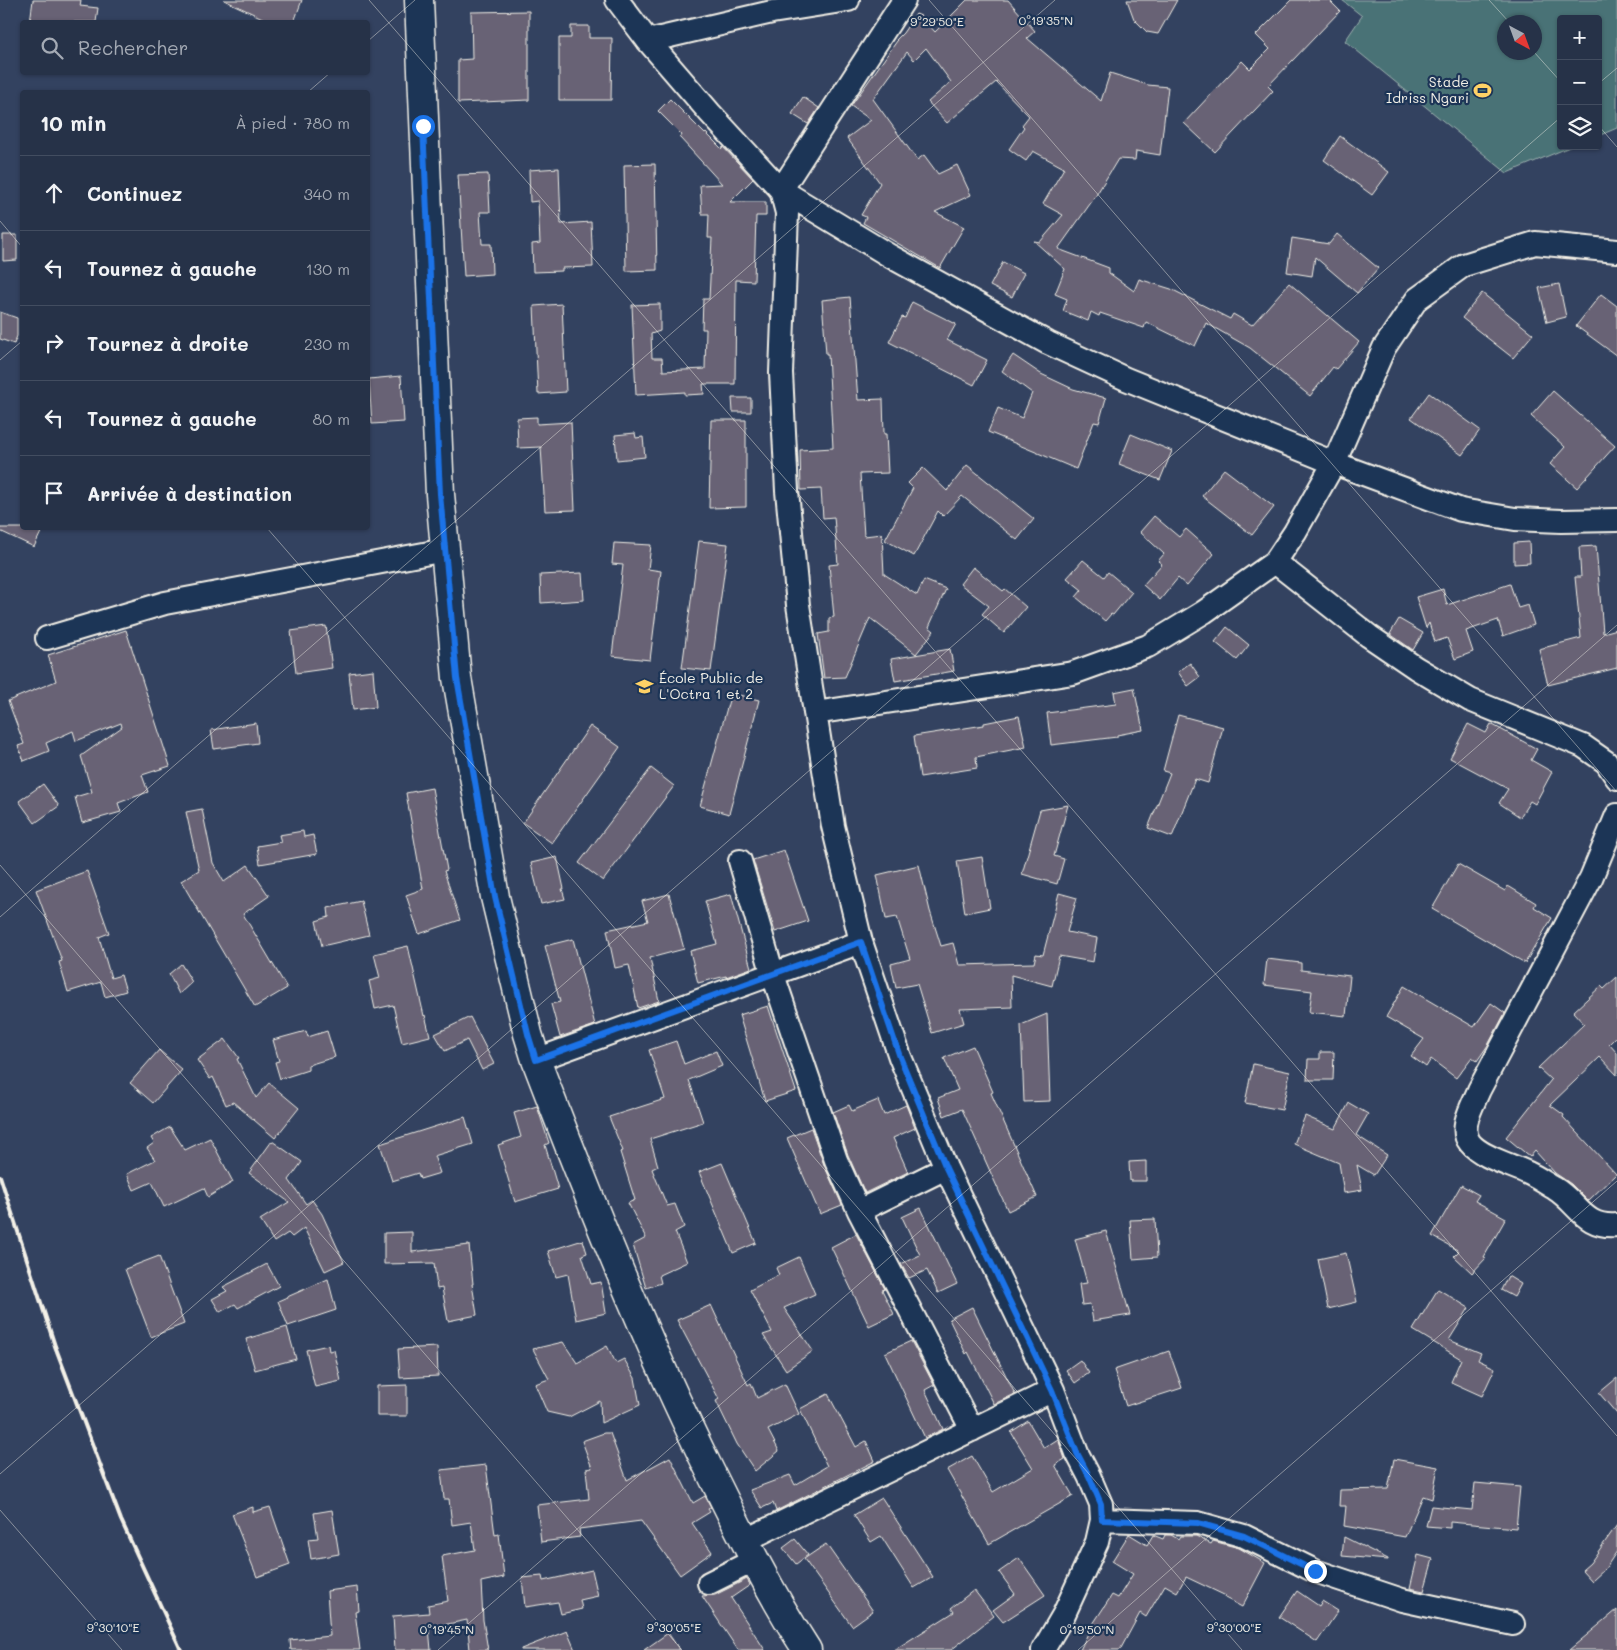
<!DOCTYPE html>
<html lang="fr">
<meta charset="utf-8">
<style>
body{margin:0;font-family:Mali,sans-serif;background:#2e3a4f;color:#f1f3f6}
.controls{position:absolute;right:15px;top:15px;display:grid;overflow:hidden;border-radius:5px;box-shadow:0 1px 4px #0004}
.controls button{width:45px;height:45px;display:grid;place-items:center;padding:0;border:0;border-bottom:1px solid #424d60;background:#263248;color:#f1f3f6;font:25px sans-serif}
.compass{position:absolute;left:1497px;top:15px;width:45px;height:45px;border-radius:50%;background:#263248;box-shadow:0 1px 4px #0004;rotate:139deg}
.stop{position:absolute;width:15px;height:15px;margin:-11px;border:4px solid #1a73e8;border-radius:50%;background:#fff}
.stop.end{background:#1a73e8;border-color:#fff;box-shadow:0 1px 5px #0008}
.list{margin:0;padding:0;list-style:none}
h2{display:flex;justify-content:space-between;align-items:center;height:65px;margin:0;padding:0 20px;font-size:21px}
h2 small{font-size:16px;font-weight:400;color:#a4aab4}
.list li{display:grid;grid-template-columns:32px 1fr auto;gap:15px;align-items:center;box-sizing:border-box;height:75px;padding:0 20px;border-top:1px solid #424d60}
.list b{display:block;font-size:19px;white-space:nowrap}
.list em{font-size:16px;font-style:normal;color:#a4aab4}
.icon{flex:none;width:28px;height:28px;fill:none;stroke:currentColor;stroke-width:2;stroke-linecap:round;stroke-linejoin:round}
.map{position:relative;flex:none;width:1617px;height:1650px;overflow:hidden}
.search{position:absolute;background:#263248;box-shadow:0 1px 4px #0004;left:20px;top:20px;width:350px;height:55px;display:flex;align-items:center;gap:12px;box-sizing:border-box;padding:0 18px;border-radius:5px;color:#a4aab4;font-size:19px}
.panel{position:absolute;background:#263248;box-shadow:0 1px 4px #0004;left:20px;top:90px;width:350px;height:440px;border-radius:5px}
.map>svg:first-child{display:block}
.green{fill:#497276;stroke:#9eb2af;fill-rule:evenodd}
.building{fill:#676275;stroke:#f4f1e8}
.lines{fill:none;stroke-linecap:round;stroke-linejoin:round}
.minor-casing{stroke:#f4f1e8;stroke-width:26}
.tertiary-casing{stroke:#f4f1e8;stroke-width:31}
.minor{stroke:#1d3557;stroke-width:22}
.tertiary{stroke:#1d3557;stroke-width:28}
.rail{stroke:#f4f1e8;stroke-width:4}
.route{stroke:#1a73e8;stroke-width:6}
.ticks{fill:none;stroke:#f4f1e8;stroke-width:1;stroke-opacity:0.45}
.labels{text-anchor:middle;stroke-width:4.5;stroke-linejoin:round;paint-order:stroke}
.poi-label{font-size:14px;fill:#f4f1e8;stroke:#1d3557;text-anchor:end}
.ticks-label{font-size:12px;text-anchor:middle;fill:#f4f1e8;stroke:#1d3557;stroke-width:4.5;stroke-linejoin:round;paint-order:stroke}
</style>
<div class="map">
<svg width="1617" height="1650" viewBox="0 0 1617 1650">
<rect width="100%" height="100%" fill="#334260"/>
<filter id="ink" filterUnits="userSpaceOnUse"><feTurbulence type="fractalNoise" baseFrequency=".02" numOctaves="2"/><feDisplacementMap in="SourceGraphic" scale="10" xChannelSelector="R" yChannelSelector="G"/><feConvolveMatrix kernelMatrix="1 2 1 2 8 2 1 2 1" color-interpolation-filters="sRGB"/></filter>
<g filter="url(#ink)">
<path class="green" d="M1342 0H1617V128L1598 136V19H1561V146H1572L1507 173 1345 41 1362 16ZM1504 22H1534V52H1504Z"/>
<path class="building" d="M33 0H81L80 6 98 8 96 22H30Z
M224 0H302L294 22H271Z
M967 0H1008L1035 31 1027 38 1101 101 1110 73 1148 85 1168 87 1160 155 1136 151 1135 160 1118 159 1095 197 1058 249 1109 268V273L1134 291 1139 279 1171 289 1230 319 1233 314 1252 325 1289 283 1359 342 1336 369 1333 367 1310 396 1250 348 1206 323 1195 346 1146 322 1144 328 1100 313 1099 316 1091 312 1088 321 1063 311 1067 299 1055 294 1065 269 1034 241 1040 242 1063 215 1043 204 1064 168 1033 151 1026 161 1009 149 1024 127 1022 125 1029 116 996 82 947 123 928 102 951 82 926 48 914 60 907 52 873 99 917 160 924 155 938 174 957 165 971 195 935 212 964 227 940 268 863 223 866 217 861 215 880 183 847 138 871 120 851 106 897 41 896 40 903 33 916 14 921 16 935 32Z
M1127 0H1177L1158 34 1147 32 1134 19Z
M1291 0H1329L1340 11 1268 86 1273 91 1215 152 1184 123 1242 61 1250 69 1270 49 1256 35Z
M529 11V100L458 103V60L472 59 471 12Z
M571 26H589V38H612L611 100H559V38H571Z
M803 97 819 108 808 124 792 114Z
M670 99 705 134 706 133 722 149 723 147 753 179 730 202H766V216H756L754 281 736 280 735 384H703L704 394 685 395V392L636 395 632 305 660 304V331L651 334 652 358H662L663 371 705 369 706 329H702L703 299H709L712 238H708L709 214H702L700 185 722 184 680 138 682 135 658 111Z
M1340 136 1389 172 1372 195 1324 160Z
M655 164 657 270 626 271 624 165Z
M559 168 561 224 591 222 593 267 562 268V271L533 272 532 244 540 243 538 201 530 202 529 170Z
M488 174 490 212H480L482 244H491L492 274 464 276 458 175Z
M1337 234 1378 268 1357 293 1315 257 1312 276 1287 272 1292 238 1329 244Z
M3 235H17V260L3 261Z
M1003 262 1024 273 1012 297 990 286Z
M1559 284 1566 317 1547 322 1539 288Z
M1482 293 1533 334 1513 358 1462 318Z
M1601 294 1617 306V356L1576 326Z
M850 297 858 400 883 399 884 434H886L888 473 860 474 864 536 882 534 884 574 917 595 924 580 946 589 929 627 934 631 916 654 870 618 845 677 824 678 818 634 829 632V618L834 617 829 565 838 564 834 517 823 518 821 489 801 490 800 450 833 448 828 354H826L822 300Z
M912 302 956 324 947 340 987 360 974 385 889 342 902 317 905 318Z
M562 304 566 392 538 394 534 306Z
M0 312 17 318V336L14 344 0 339Z
M1013 355 1041 374 1073 389 1106 398 1099 423 1094 422 1076 469 988 432 998 408 1022 418 1032 393 1002 371Z
M401 376 404 422 372 424 369 379Z
M1553 391 1615 446 1577 488 1550 464 1565 447 1531 416Z
M1429 393 1480 430 1462 455 1411 418Z
M732 398H751V412H733Z
M537 417V424L571 422 575 510 545 511 541 447 518 448 517 418Z
M711 420H746V507L709 508Z
M635 433 636 438 643 437 645 457 617 460 615 435Z
M1131 434 1172 451 1160 480 1119 464Z
M967 465 1034 519 1017 540 962 496 943 516 938 511 914 556 885 540 913 488 908 483 923 468 947 491Z
M1224 469 1274 507 1252 535 1202 496Z
M1154 516 1179 537 1186 529 1214 554 1187 586 1178 578 1160 600 1143 585 1162 564 1158 561 1164 554 1140 532Z
M0 528H43L34 547 0 531Z
M699 541 728 544 711 671 682 668Z
M1529 542 1530 563 1514 564V543Z
M614 543 651 545 648 569 661 571 650 660 612 656 623 565 612 564Z
M1596 546 1603 633 1617 629V668L1548 685 1539 649 1581 638 1575 577H1581L1579 547Z
M1083 560 1104 577 1108 572 1132 592 1113 615 1111 614 1105 621 1076 597 1082 590 1067 578Z
M973 567 1003 591 1005 589 1026 607 1004 633 982 614 989 606 960 584Z
M582 573 584 600 541 603 540 575Z
M1510 584 1518 608 1528 605 1534 625 1503 636 1498 620 1466 631 1473 652 1455 659 1447 638 1435 642 1429 623 1426 628 1416 597 1443 589 1447 605Z
M1399 619 1423 633 1413 650 1390 634Z
M326 626 332 668 296 673 291 631Z
M1227 627 1249 645 1237 660 1215 642Z
M126 630 170 766 142 775 148 792 118 803 121 812 82 823 75 797 92 792 81 756 122 727 121 723 76 741 73 731 46 743 49 751 24 761 18 746 24 744 8 701 56 681 48 655Z
M950 649 954 671 895 681 891 659Z
M1190 663 1200 677 1188 686 1178 672Z
M373 670 376 707 353 710 349 673Z
M1134 688 1143 730 1117 735V737L1051 745 1047 713 1116 704 1114 692Z
M731 693 759 700 729 814 700 806Z
M1178 715 1223 727 1208 783 1195 779 1172 837 1148 828 1170 773 1163 771Z
M1019 716 1026 747 976 757 977 768 920 777 914 736 984 725V723Z
M256 723 258 743 214 749 211 730Z
M1468 724 1486 733 1491 724 1537 749 1531 760 1552 772 1535 804 1530 801 1520 817 1499 803 1508 789 1450 758Z
M590 726 620 747 552 843 523 823Z
M651 768 674 786 603 881 579 863Z
M43 784 59 806 35 823 19 801Z
M432 788 447 870 444 871 460 920 419 934 406 895 423 889 406 793Z
M1068 805 1054 856 1064 859 1057 884 1022 874 1040 810Z
M202 809 213 863 224 882 248 865 269 896 243 914 287 988 255 1007 181 881 199 870 186 812Z
M303 831 304 837 313 835 317 854 260 864 257 846 281 842 279 835Z
M784 850 808 921 775 932 753 860Z
M557 857 564 889H562L565 899 541 904 531 863Z
M982 857 990 908 965 913 957 861Z
M1458 864 1505 891 1508 886 1536 903 1534 907 1552 918 1525 963 1432 909Z
M919 865 930 911 941 946 953 943 959 965 1034 963 1036 954 1043 955 1059 893 1077 898 1067 932 1097 938 1093 962 1059 956 1052 986 1011 975 1012 1007 960 1009 964 1023 932 1033 917 984 896 988 891 964 910 959 897 917 886 919 877 875Z
M87 871 109 933 99 937 111 978 121 975 126 991 105 997 101 982 68 992 59 962 62 961 36 890Z
M669 894 684 949 650 958 659 1001 638 1008 629 965 615 968 607 930 648 921 642 901Z
M731 894 751 968 726 977V976L698 983 690 951 717 944 705 901Z
M361 901 369 935 322 946 316 921 329 917 328 908Z
M573 939 595 1025 560 1037 551 1004 560 1002 545 946Z
M408 946 424 1016 425 1015 430 1036 402 1043 393 1005 375 1009 369 981 380 978 374 954Z
M1267 959 1301 963V970L1350 976 1346 1016 1309 1012 1312 991 1264 985Z
M181 964 192 982 179 994 169 974Z
M1617 977V1036L1609 1044 1617 1053V1075L1600 1057 1550 1105 1564 1115 1563 1117 1616 1174 1588 1201 1571 1184 1555 1173 1535 1151 1530 1157 1506 1137 1551 1080 1538 1068 1584 1024 1573 1012 1601 986 1604 989Z
M1404 986 1474 1027 1491 1003 1505 1013 1488 1045 1477 1061 1472 1057 1456 1078 1431 1059 1426 1067 1411 1056 1424 1039 1386 1017Z
M768 1006 796 1091 765 1101 739 1015Z
M1047 1014 1050 1101 1024 1102 1021 1025Z
M470 1017 494 1064 482 1070 467 1040 445 1051 435 1034Z
M306 1031 308 1037 327 1031 335 1057 308 1065V1070L280 1079 275 1062 279 1061 273 1040Z
M225 1039 239 1058 237 1059 256 1098 269 1083 299 1108 275 1138 233 1102 226 1105 213 1077 210 1079 197 1060Z
M676 1041 684 1064 716 1051 722 1066 689 1080 703 1122 650 1139 658 1166 652 1169 667 1206 675 1204 684 1227 675 1232 687 1262 659 1275 661 1283 646 1288 633 1245 646 1238 628 1203 635 1200 620 1152 623 1151 609 1117 665 1099 649 1050Z
M973 1046 993 1092 991 1093 1037 1197 1008 1211 962 1109 944 1116 938 1098 958 1090 944 1058Z
M159 1050 182 1070 153 1103 130 1083Z
M1320 1052H1334L1333 1080H1307L1308 1059H1320Z
M1253 1064 1290 1072 1282 1110 1245 1103Z
M878 1100 884 1115 906 1105 915 1128 893 1138 908 1172 865 1193 848 1155 833 1112 849 1105 852 1111Z
M1349 1103 1368 1114 1356 1135 1387 1155 1374 1175 1357 1165 1362 1190 1344 1193 1339 1163 1294 1144 1305 1116 1335 1129Z
M537 1106 549 1143 545 1145 558 1189 515 1202 498 1145 521 1137 514 1113Z
M465 1117 473 1144 434 1156 440 1173 420 1179 418 1173 392 1181 380 1144Z
M170 1127 185 1150 210 1138 233 1182 208 1197 204 1188 164 1207 152 1182 134 1190 127 1174 155 1160 147 1148 154 1143 151 1138Z
M811 1128 824 1165 842 1205 820 1214 787 1138Z
M272 1141 302 1162 289 1180 306 1204 312 1200 322 1214 344 1262 325 1271 304 1228 292 1237 288 1233 274 1242 260 1220 289 1202 249 1173Z
M1146 1161V1181H1130L1129 1162Z
M722 1163 756 1243 733 1253 699 1172Z
M1461 1185 1479 1195 1475 1201 1506 1218 1484 1257 1486 1258 1472 1273 1454 1256 1459 1251 1432 1236Z
M921 1208 957 1284 938 1293 927 1270 909 1278 901 1264 920 1255 902 1217Z
M1155 1219 1157 1257 1133 1259 1130 1220Z
M1106 1231 1130 1315 1093 1321 1090 1304 1082 1305 1079 1284 1087 1283 1075 1239Z
M412 1232V1252L469 1245 473 1284H472L477 1315 448 1321 442 1288 437 1289 434 1263 384 1264V1233Z
M856 1234 885 1289 882 1290 894 1314 869 1326 831 1247Z
M583 1240 587 1253 582 1255 591 1284 601 1282 606 1313 576 1320 568 1274 556 1277 548 1251Z
M1346 1253 1357 1302 1328 1309 1318 1259Z
M159 1256 184 1324 151 1337 125 1269Z
M799 1257 815 1294 784 1308 813 1351 786 1370 763 1335 772 1332 750 1290 779 1275 776 1268Z
M267 1264 279 1286 238 1308 235 1304 220 1312 212 1299 227 1291 223 1287Z
M1508 1276 1521 1284 1514 1297 1501 1290Z
M328 1279 336 1310 288 1326 278 1301Z
M1438 1289 1469 1308 1449 1340 1481 1353 1478 1360 1495 1368 1482 1396 1451 1382 1461 1359 1413 1330Z
M711 1305 748 1385 751 1383 757 1398 785 1384 799 1414 768 1430 779 1451 755 1471 737 1444 716 1401 719 1399 677 1320Z
M972 1307 1015 1394 994 1404 968 1352 966 1354 949 1319Z
M287 1327 296 1359 255 1370 246 1339Z
M911 1341 934 1385 925 1390 943 1429 925 1438 885 1353Z
M563 1342 577 1363 607 1346 616 1363 624 1359 635 1378 640 1405 601 1423 600 1401 569 1417 547 1412 535 1384 549 1379 533 1349Z
M328 1345 329 1351 334 1350 341 1381 315 1387 306 1350Z
M437 1347 438 1376 400 1378 398 1349Z
M1169 1351 1182 1388 1126 1406 1114 1370Z
M1080 1360 1089 1373 1075 1383 1066 1370Z
M1617 1378V1414L1599 1393Z
M407 1385V1416H377V1386Z
M828 1394 856 1447 866 1441 875 1461 776 1511 773 1503 762 1508 750 1490 790 1475 795 1485 827 1466 800 1409Z
M1028 1421 1044 1448 1058 1439 1065 1459 1055 1465 1073 1496 989 1544 947 1470 972 1456 993 1492 1033 1468 1011 1432Z
M604 1433H610L627 1480 670 1457 693 1503 705 1496 711 1507 708 1509 710 1512 692 1523 712 1552 680 1575 641 1521 579 1529 580 1537 541 1542 537 1505 589 1499 586 1469 592 1468 582 1441Z
M1394 1459 1438 1467 1432 1499 1423 1496 1405 1537 1344 1526 1346 1506H1339L1340 1490 1388 1489Z
M486 1465 495 1535 499 1534 504 1577 481 1582 483 1620 488 1650H470L467 1620 429 1628 431 1650H395L393 1616 429 1613 428 1605 448 1601 442 1556 475 1550 471 1522 452 1525 449 1499H444L441 1470Z
M1475 1483 1520 1487 1516 1528 1450 1522V1528L1426 1526 1431 1506 1472 1510Z
M882 1498 933 1577 914 1588 881 1536 871 1542 854 1515Z
M253 1507V1512L270 1507 290 1565 257 1577 232 1514Z
M332 1510 339 1554 311 1559 308 1539 318 1538 314 1513Z
M1617 1525V1551L1605 1569 1592 1581 1582 1570 1590 1563Z
M1129 1534 1147 1545 1153 1535 1163 1539 1165 1535H1171L1178 1539 1180 1536H1196L1211 1544 1213 1541 1239 1548 1265 1563 1242 1607 1225 1598 1226 1596 1186 1577 1177 1592 1165 1585 1146 1617 1140 1613 1120 1650H1080L1091 1627 1112 1595 1118 1598 1133 1574 1112 1561Z
M1344 1537 1388 1559V1560L1342 1556Z
M795 1539 808 1555 796 1564 783 1548Z
M826 1544 873 1611 852 1626 804 1559Z
M1418 1555 1433 1559 1424 1591 1410 1588Z
M1019 1558 1045 1595 1003 1622 993 1610 1015 1594 999 1572Z
M592 1570 598 1596 580 1600 582 1609 561 1614 558 1602 525 1607 522 1578 542 1576 543 1581Z
M747 1579 750 1585 731 1598 765 1650H738L702 1596 715 1595Z
M357 1587 359 1611 355 1612 360 1650H291L290 1640 330 1636 327 1591Z
M974 1590 994 1616 951 1650H894L954 1612 951 1608Z
M1297 1591 1319 1606 1322 1601 1338 1611 1317 1642 1279 1617Z
M1617 1610V1650H1569Z
M567 1631 575 1650H521V1649Z
M668 1633 680 1650H644Z"/>
<g class="lines">
<defs>
<path id="minor" d="M617 0 648 41 710 113 781 190 787 213 781 373 787 491 798 605 833 826 861 942 900 1057 946 1168 1053 1390 1077 1453 1089 1476 1101 1504 1102 1520 1097 1542 1064 1614 1043 1650
M904 0 781 190 890 256 1048 343 1126 379 1334 463 1461 510 1515 519 1561 521 1617 520
M648 41 772 12 848 0
M1275 562 1369 636 1416 668 1470 700 1583 746 1606 762 1617 778
M47 638 165 603 445 550
M815 713 1073 673 1148 646 1204 612 1275 562 1295 532 1334 463 1384 348 1417 299 1464 265 1535 243 1617 251
M1617 815 1591 878 1479 1090C1473 1105 1458 1128 1470 1143 1481 1157 1512 1165 1528 1173 1537 1177 1545 1183 1554 1188 1579 1203 1583 1228 1617 1225
M740 861 773 975 836 1160 859 1211 972 1430
M536 1060 861 942
M859 1211 946 1168
M1102 1520 1198 1523 1244 1536 1315 1571 1402 1600 1513 1624
M744 1541 1053 1390
M709 1583 755 1560"/>
<path id="tertiary" d="M419 0 440 494 457 678 495 897 528 1034 536 1060C589 1199 644 1337 710 1471 740 1532 770 1593 807 1650"/>
</defs>
<use href="#minor" class="minor-casing"/>
<use href="#tertiary" class="tertiary-casing"/>
<use href="#minor" class="minor"/>
<use href="#tertiary" class="tertiary"/>
<path class="rail" d="M0 1176 55 1346 121 1520 181 1650"/>
</g>
</g>
<g class="lines" filter="url(#ink)">
<path class="route" d="M423 126 440 494 457 678 495 897 528 1034 536 1060 861 942 900 1057 946 1168 1052 1390 1077 1453 1089 1476 1101 1504 1102 1520 1198 1523 1244 1536 1315 1571"/>
</g>
<path class="ticks" d="M369 0 1617 1436M929 0 1617 792M1489 0 1509 22M368 41 415 0M1534 52 1561 82M1598 84 1617 68M308 92 331 72M1598 125 1617 147M0 221 22 247M0 360 22 341M267 528 1242 1650M0 865 682 1650M0 917 1055 0M0 1474 1561 117M0 1510 122 1650M438 1650 1617 625M1078 1650 1617 1181"/>
<defs>
<symbol id="stadium-bare" viewBox="-9 -9 18 18"><path d="M0-5a6.5 5 0 1 0 0 10a6.5 5 0 1 0 0-10ZM-3.5-1.8h7v3.6h-7Z" fill="#ffd166" stroke="#1d3557" stroke-width="2.5" paint-order="stroke"/></symbol>
<symbol id="school-bare" viewBox="-9 -9 18 18"><path d="M0-5L7-2L0 1L-7-2ZM-4 1L0 2.5L4 1V4Q0 6-4 4Z" fill="#ffd166" stroke="#1d3557" stroke-width="2.5" paint-order="stroke"/></symbol>
</defs>
<g fill-rule="evenodd">
<use href="#stadium-bare" x="1470" y="78" width="25" height="25"/>
<use href="#school-bare" x="632" y="674" width="25" height="25"/>
</g>
<g class="labels">
<g class="poi-label">
<text x="1469" y="87">Stade<tspan x="1469" dy="16">Idriss Ngari</tspan></text>
<text x="659" y="683" text-anchor="start">École Public de<tspan x="659" dy="16">L'Octra 1 et 2</tspan></text>
</g>
</g>
<g class="ticks-label">
<text x="1046" y="25">0°19'35"N</text>
<text x="937" y="26">9°29'50"E</text>
<text x="113" y="1632">9°30'10"E</text>
<text x="674" y="1632">9°30'05"E</text>
<text x="1234" y="1632">9°30'00"E</text>
<text x="447" y="1634">0°19'45"N</text>
<text x="1087" y="1634">0°19'50"N</text>
</g>
</svg>
<div class="controls">
<button>+</button>
<button>−</button>
<button><svg class="icon" aria-label="layers" viewBox="0 0 24 24"><path d="M12 4l9 5-9 5-9-5zM3 14l9 5 9-5"/></svg></button>
</div>
<svg class="compass" viewBox="-18 -18 36 36"><path d="M0-13l5 13h-10z" fill="#e53935"/><path d="M0 13l5-13h-10z" fill="#a4aab4"/></svg>
<div class="stop" style="left:423px;top:126px"></div>
<div class="stop end" style="left:1315px;top:1571px"></div>
<div class="search"><svg class="icon" aria-label="search" viewBox="0 0 24 24"><circle cx="10" cy="10" r="6"/><path d="M15 15l6 6"/></svg>Rechercher</div>
<section class="panel">
<h2>10 min<small>À pied · 780 m</small></h2>
<ul class="list">
<li><svg class="icon" aria-label="ahead" viewBox="0 0 24 24"><path d="M12 20V5M6 11l6-6 6 6"/></svg><div><b>Continuez</b></div><em>340 m</em></li>
<li><svg class="icon" aria-label="left" viewBox="0 0 24 24"><path d="M17 20v-9H6M10 6l-5 5 5 5"/></svg><div><b>Tournez à gauche</b></div><em>130 m</em></li>
<li><svg class="icon" aria-label="right" viewBox="0 0 24 24"><path d="M7 20v-9h11M14 6l5 5-5 5"/></svg><div><b>Tournez à droite</b></div><em>230 m</em></li>
<li><svg class="icon" aria-label="left" viewBox="0 0 24 24"><path d="M17 20v-9H6M10 6l-5 5 5 5"/></svg><div><b>Tournez à gauche</b></div><em>80 m</em></li>
<li><svg class="icon" aria-label="arrive" viewBox="0 0 24 24"><path d="M6 21V4h12l-3 4 3 4H6"/></svg><div><b>Arrivée à destination</b></div></li>
</ul>
</section>
</div>
